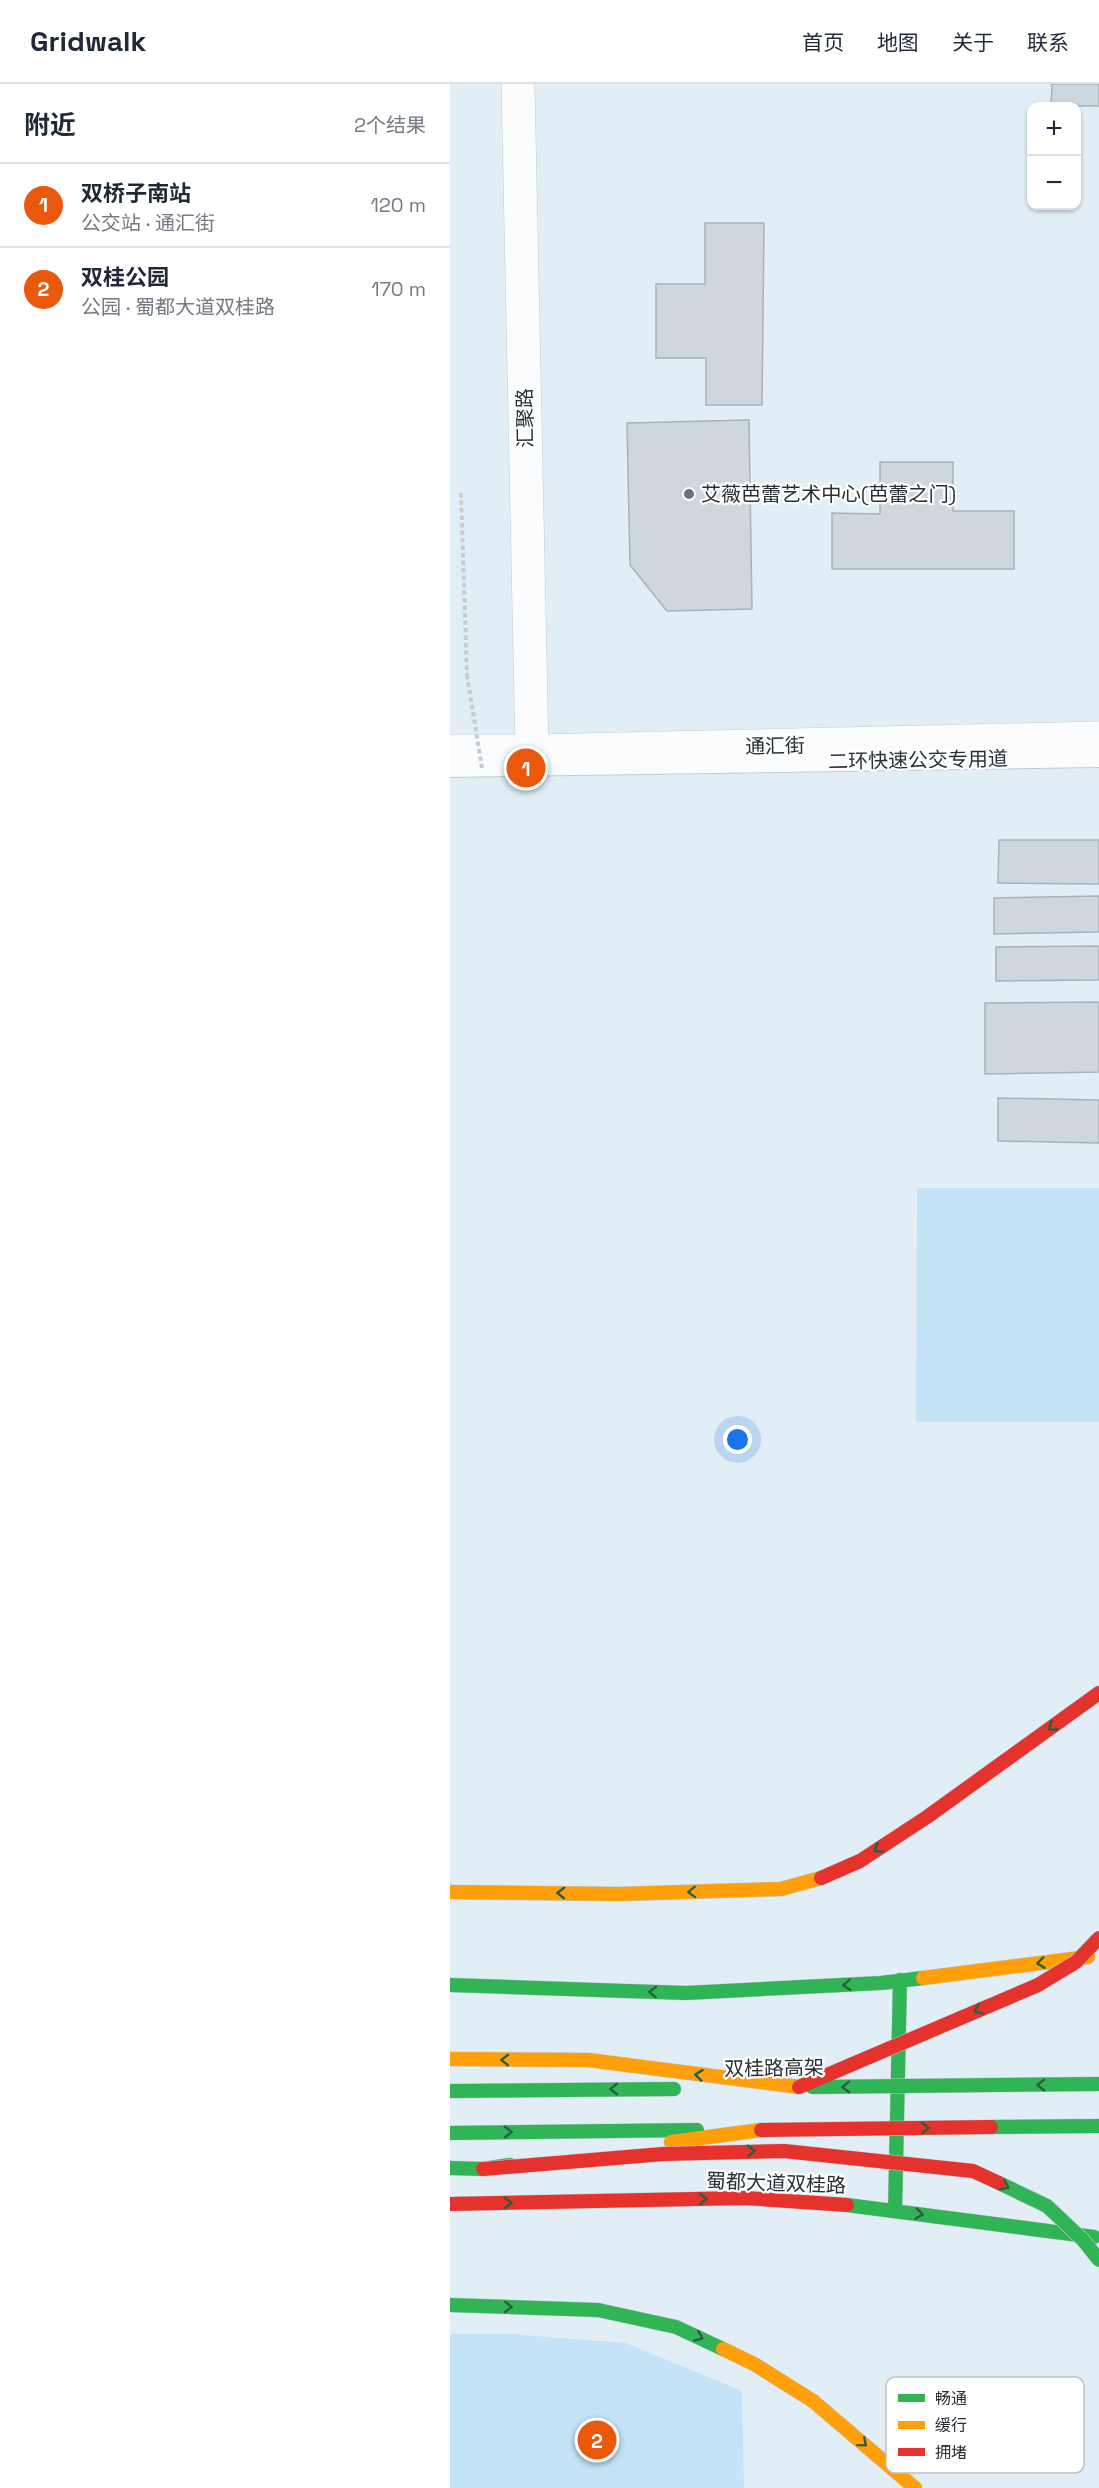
<!DOCTYPE html>
<html lang="zh">
<meta charset="utf-8">
<style>
body{margin:0;font-family:"Space Grotesk","Noto Sans SC",sans-serif;background:#f6f6f7;color:#1f2937}
.controls{position:absolute;right:18px;top:18px;display:grid;overflow:hidden;border-radius:12px;box-shadow:0 2px 4px #0004}
.controls button{width:54px;height:54px;display:grid;place-items:center;padding:0;border:0;border-bottom:2px solid #e0e1e3;background:#fff;color:#1f2937;font:30px sans-serif}
.you{position:absolute;left:288px;top:1356px;width:21px;height:21px;margin:-15px;border:4px solid #fff;border-radius:50%;background:#1a73e8;box-shadow:0 0 0 9px #1a73e833}
.badge{display:grid;place-items:center;width:39px;height:39px;border-radius:50%;background:#ea580c;color:#fff;font-size:20px;font-weight:700}
.pin{position:absolute;translate:-50% -50%;border:3px solid #fff;box-shadow:0 2px 6px #0006}
.list{margin:0;padding:0;list-style:none}
h2{display:flex;justify-content:space-between;align-items:center;height:78px;margin:0;padding:0 24px;font-size:26px}
h2 small{font-size:20px;font-weight:400;color:#747a83}
.list li{display:grid;grid-template-columns:39px 1fr auto;gap:18px;align-items:center;box-sizing:border-box;height:84px;padding:0 24px;border-top:2px solid #e0e1e3}
.list b{display:block;font-size:22px;white-space:nowrap}
.list p{margin:0;font-size:20px;white-space:nowrap;color:#747a83}
.list em{font-size:20px;font-style:normal;color:#747a83}
.map{position:relative;flex:none;width:649px;height:2404px;overflow:hidden}
header{display:flex;align-items:center;gap:36px;box-sizing:border-box;height:84px;padding:0 30px;background:#fff;border-bottom:2px solid #e0e1e3}
header strong{font-size:28px}
nav{display:flex;gap:33px;margin-inline-start:auto;font-size:21px}
main{display:flex}
aside{flex:1;background:#fff}
.map>svg:first-child{display:block}
.green{fill:#c5e3f7}
.building{fill:#cdd7dd;stroke:#a8b2b8;stroke-width:1.5}
.lines{fill:none;stroke-linecap:round;stroke-linejoin:round}
.lane-casing{stroke:#c2cbd1;stroke-width:20}
.street-casing{stroke:#c2cbd1;stroke-width:34}
.fast-casing{stroke:#c2cbd1;stroke-width:15}
.slow-casing{stroke:#c2cbd1;stroke-width:15}
.jam-casing{stroke:#c2cbd1;stroke-width:15}
.path{stroke:#c8cccf;stroke-width:4;stroke-dasharray:4.5 3;stroke-linecap:butt}
.lane{stroke:#fbfcfe;stroke-width:18}
.street{stroke:#fbfcfe;stroke-width:33}
.fast{stroke:#30b455;stroke-width:14}
.slow{stroke:#ff9f0a;stroke-width:14}
.jam{stroke:#e5322d;stroke-width:14}
.fast-bridge-casing{stroke:#c2cbd1;stroke-width:15;stroke-linecap:butt}
.jam-bridge-casing{stroke:#c2cbd1;stroke-width:15;stroke-linecap:butt}
.path-bridge{stroke:#c8cccf;stroke-width:4;stroke-dasharray:4.5 3;stroke-linecap:butt}
.fast-bridge{stroke:#30b455;stroke-width:14}
.jam-bridge{stroke:#e5322d;stroke-width:14}
.oneway{stroke:#2b5e41}
.poi-dot{fill:#697279;stroke:#fff;stroke-width:2}
.labels{text-anchor:middle;stroke-width:4.5;stroke-linejoin:round;paint-order:stroke}
.street-label{font-size:20px;fill:#283036;stroke:#fff}
.poi-label{font-size:20px;fill:#283036;stroke:#fff;text-anchor:start}
.key{fill:#fff;stroke:#bec1c3;stroke-width:1.5}
.key-label{font-size:16px;fill:#283036}
</style>
<header>
<strong>Gridwalk</strong>
<nav><a>首页</a><a>地图</a><a>关于</a><a>联系</a></nav>
</header>
<main>
<aside>
<h2>附近<small>2个结果</small></h2>
<ul class="list">
<li><span class="badge">1</span><div><b>双桥子南站</b><p>公交站 · 通汇街</p></div><em>120 m</em></li>
<li><span class="badge">2</span><div><b>双桂公园</b><p>公园 · 蜀都大道双桂路</p></div><em>170 m</em></li>
</ul>
</aside>
<div class="map">
<svg width="649" height="2404" viewBox="0 0 649 2404">
<rect width="100%" height="100%" fill="#e2eef6"/>
<path class="green" d="M467 1104H649V1338H466Z
M0 2250H61L176 2259 292 2307 294 2404H0Z"/>
<path class="building" d="M602 0H649V22H601Z
M255 139H314L312 321H256V274H206V200H255Z
M299 336 302 525 217 527 180 481 177 339Z
M430 378H503V427H564V485H382V429L430 430Z
M549 756H649V800L548 799Z
M649 812V848L544 850V814Z
M649 862V896L546 897V863Z
M649 918V988L535 990V919Z
M548 1014 649 1016V1059L548 1057Z"/>
<g class="lines">
<defs>
<path id="lane" d="M0 684 649 674"/>
<path id="street" d="M68 0 82 667
M0 667H82L649 654"/>
<path id="fast" d="M0 1901 236 1909 431 1899 473 1894
M0 2007 224 2005
M0 2049 247 2046
M0 2084 33 2085 60 2081
M397 2121 644 2153
M445 2127 450 1896
M0 2221 148 2226 226 2243 273 2265"/>
<path id="slow" d="M0 1808 170 1810 331 1805 371 1794
M473 1894 638 1873
M0 1975 138 1976 349 2003
M221 2058 311 2046
M273 2265 304 2280 363 2317 465 2404"/>
<path id="jam" d="M371 1794 410 1777 477 1733 649 1609
M0 2120 295 2114 397 2121"/>
</defs>
<use href="#lane" class="lane-casing"/>
<use href="#street" class="street-casing"/>
<use href="#fast" class="fast-casing"/>
<use href="#slow" class="slow-casing"/>
<use href="#jam" class="jam-casing"/>
<path class="path" d="M11 409 17 591"/>
<use href="#lane" class="lane"/>
<use href="#street" class="street"/>
<use href="#fast" class="fast"/>
<use href="#slow" class="slow"/>
<use href="#jam" class="jam"/>
<defs>
<path id="fast-bridge" d="M362 2003 649 2000
M541 2043 649 2042
M549 2099 597 2122 633 2156 649 2176"/>
<path id="jam-bridge" d="M349 2003 588 1901 626 1878 649 1854
M311 2046 541 2043
M33 2085 213 2070 334 2067 523 2087 549 2099"/>
</defs>
<use href="#fast-bridge" class="fast-bridge-casing"/>
<use href="#jam-bridge" class="jam-bridge-casing"/>
<path class="path-bridge" d="M17 591 32 684"/>
<use href="#fast-bridge" class="fast-bridge"/>
<use href="#jam-bridge" class="jam-bridge"/>
</g>
<defs><path id="oneway-chevron" d="M-2-3.5L2.5 0L-2 3.5" fill="none" stroke-width="1.6" stroke-linecap="round" stroke-linejoin="round" transform="scale(1.5)"/></defs>
<g class="oneway">
<use href="#oneway-chevron" transform="translate(602 1643) rotate(144)"/>
<use href="#oneway-chevron" transform="translate(428 1765) rotate(146)"/>
<use href="#oneway-chevron" transform="translate(242 1808) rotate(178)"/>
<use href="#oneway-chevron" transform="translate(111 1809) rotate(-179)"/>
<use href="#oneway-chevron" transform="translate(591 1879) rotate(173)"/>
<use href="#oneway-chevron" transform="translate(397 1901) rotate(177)"/>
<use href="#oneway-chevron" transform="translate(203 1908) rotate(-178)"/>
<use href="#oneway-chevron" transform="translate(528 1926) rotate(157)"/>
<use href="#oneway-chevron" transform="translate(55 1976) rotate(-179)"/>
<use href="#oneway-chevron" transform="translate(249 1991) rotate(-173)"/>
<use href="#oneway-chevron" transform="translate(591 2001) rotate(179)"/>
<use href="#oneway-chevron" transform="translate(396 2003) rotate(179)"/>
<use href="#oneway-chevron" transform="translate(164 2005) rotate(179)"/>
<use href="#oneway-chevron" transform="translate(475 2044) rotate(-1)"/>
<use href="#oneway-chevron" transform="translate(58 2048) rotate(-1)"/>
<use href="#oneway-chevron" transform="translate(301 2067) rotate(-1)"/>
<use href="#oneway-chevron" transform="translate(555 2102) rotate(25)"/>
<use href="#oneway-chevron" transform="translate(253 2115) rotate(-1)"/>
<use href="#oneway-chevron" transform="translate(58 2119) rotate(-1)"/>
<use href="#oneway-chevron" transform="translate(469 2130) rotate(8)"/>
<use href="#oneway-chevron" transform="translate(58 2223) rotate(2)"/>
<use href="#oneway-chevron" transform="translate(249 2253) rotate(24)"/>
<use href="#oneway-chevron" transform="translate(413 2359) rotate(40)"/>
</g>
<circle class="poi-dot" cx="239" cy="410" r="6"/>
<g class="labels">
<g class="street-label">
<text transform="translate(75 334) rotate(-91)" y="7">汇聚路</text>
<text transform="translate(325 662) rotate(-1)" y="7">通汇街</text>
<text transform="translate(468 676) rotate(-1)" y="7">二环快速公交专用道</text>
<text transform="translate(324 1984) rotate(-1)" y="7">双桂路高架</text>
<text transform="translate(326 2099) rotate(2)" y="7">蜀都大道双桂路</text>
</g>
<g class="poi-label">
<text x="251" y="417">艾薇芭蕾艺术中心(芭蕾之门)</text>
</g>
</g>
<rect x="436" y="2293" width="198" height="96" rx="9" class="key"/>
<rect x="448" y="2310" width="27" height="8" fill="#30b455"/>
<rect x="448" y="2337" width="27" height="8" fill="#ff9f0a"/>
<rect x="448" y="2364" width="27" height="8" fill="#e5322d"/>
<g class="key-label">
<text x="485" y="2320">畅通</text>
<text x="485" y="2347">缓行</text>
<text x="485" y="2374">拥堵</text>
</g>
</svg>
<div class="controls">
<button>+</button>
<button>−</button>
</div>
<div class="you"></div>
<div class="pin badge" style="left:76px;top:684px">1</div>
<div class="pin badge" style="left:147px;top:2356px">2</div>
</div>
</main>
